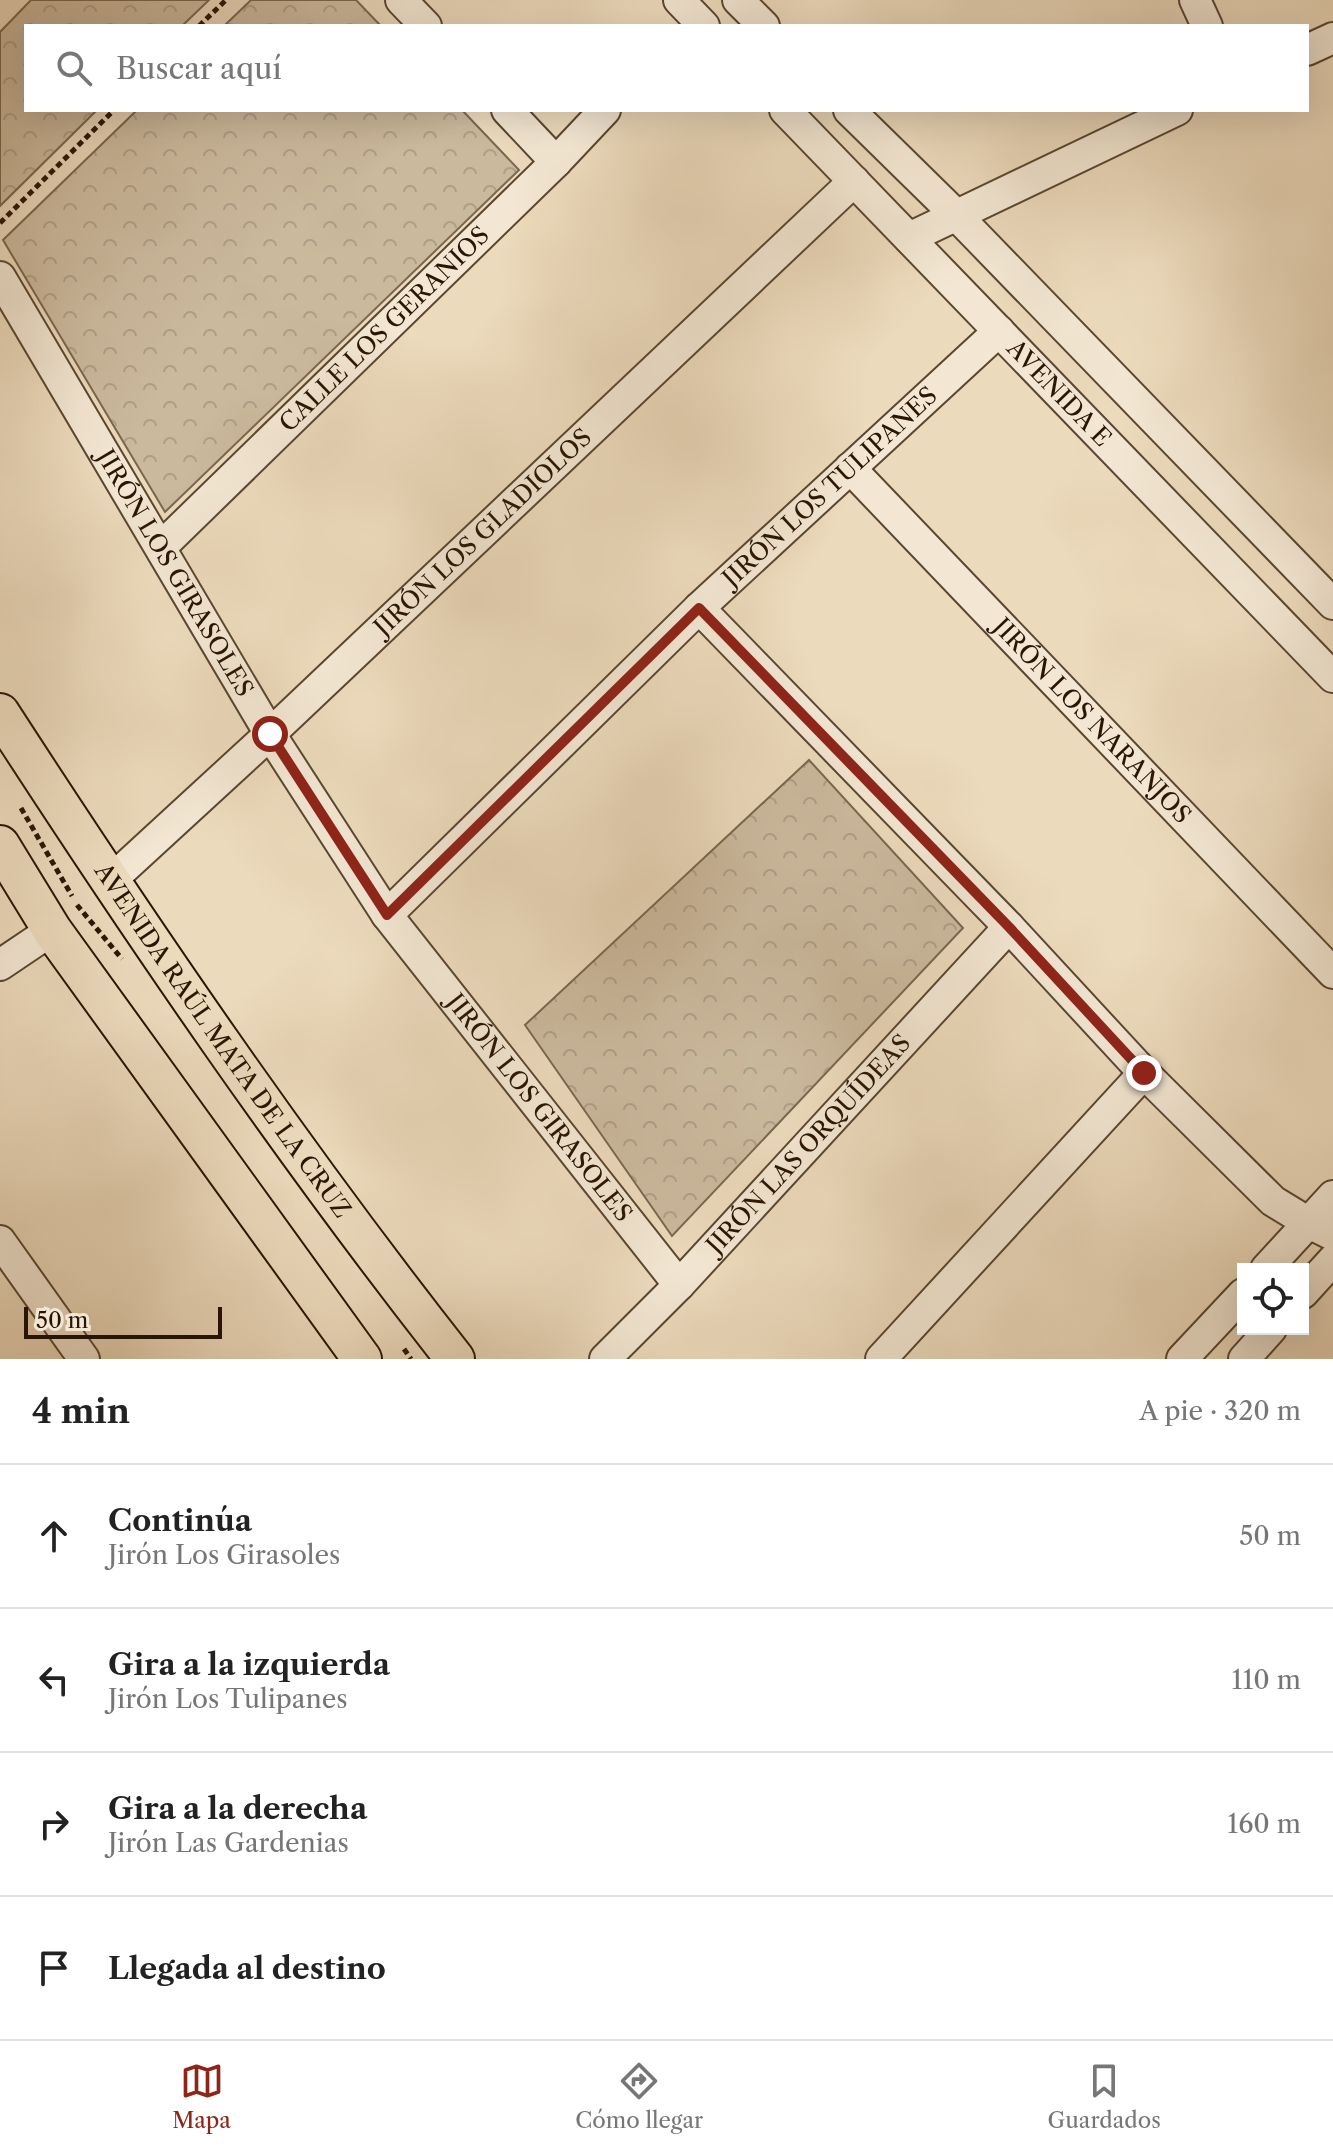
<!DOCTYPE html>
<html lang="es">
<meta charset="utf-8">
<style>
body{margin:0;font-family:"Libre Caslon Text",serif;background:#f2f2f2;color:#222}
.controls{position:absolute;right:24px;bottom:24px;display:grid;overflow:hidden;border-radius:0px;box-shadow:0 8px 32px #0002}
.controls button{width:72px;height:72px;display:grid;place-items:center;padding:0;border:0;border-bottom:2px solid #e0e0e0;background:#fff;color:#222;font:40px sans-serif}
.scale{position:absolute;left:24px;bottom:20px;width:198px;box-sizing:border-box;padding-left:8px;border:4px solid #291503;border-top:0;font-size:22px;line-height:28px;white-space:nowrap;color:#291503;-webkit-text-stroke:6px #f3e7d3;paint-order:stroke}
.stop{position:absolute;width:24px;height:24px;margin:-18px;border:6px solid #8f2418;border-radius:50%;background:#fff}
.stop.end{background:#8f2418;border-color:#fff;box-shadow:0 2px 8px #0008}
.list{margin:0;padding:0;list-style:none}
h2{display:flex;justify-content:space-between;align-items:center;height:104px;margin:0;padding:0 32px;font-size:34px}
h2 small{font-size:26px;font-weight:400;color:#767676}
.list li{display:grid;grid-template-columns:52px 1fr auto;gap:24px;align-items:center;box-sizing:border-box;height:144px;padding:0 32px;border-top:2px solid #e0e0e0}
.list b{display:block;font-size:30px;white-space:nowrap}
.list p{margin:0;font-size:26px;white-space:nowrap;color:#767676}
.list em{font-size:26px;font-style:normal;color:#767676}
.icon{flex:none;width:44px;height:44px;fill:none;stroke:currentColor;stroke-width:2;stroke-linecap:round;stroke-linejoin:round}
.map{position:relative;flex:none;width:1333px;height:1359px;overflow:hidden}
.search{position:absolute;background:#fff;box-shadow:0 8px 32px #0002;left:24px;right:24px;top:24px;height:88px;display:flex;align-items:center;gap:20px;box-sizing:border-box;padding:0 28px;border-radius:0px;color:#767676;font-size:30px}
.sheet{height:680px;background:#fff}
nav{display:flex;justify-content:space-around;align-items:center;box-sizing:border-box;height:112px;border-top:2px solid #e0e0e0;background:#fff;font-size:22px;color:#767676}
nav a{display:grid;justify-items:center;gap:4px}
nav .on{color:#8f2418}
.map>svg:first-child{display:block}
.forest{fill:url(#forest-crowns);stroke:#7a6750;stroke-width:2}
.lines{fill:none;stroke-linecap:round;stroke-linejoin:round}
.minor-casing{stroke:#5a4631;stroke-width:34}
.major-casing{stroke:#291503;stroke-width:42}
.path{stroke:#291503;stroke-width:5;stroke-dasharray:6 4;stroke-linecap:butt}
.minor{stroke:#f3e7d3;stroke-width:30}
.major{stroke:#ecdabc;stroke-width:38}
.route{stroke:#8f2418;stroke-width:10}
.labels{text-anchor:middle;stroke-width:8;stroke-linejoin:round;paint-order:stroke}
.street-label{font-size:24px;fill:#291503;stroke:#f3e7d3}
</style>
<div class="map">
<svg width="1333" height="1359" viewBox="0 0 1333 1359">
<defs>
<pattern id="forest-crowns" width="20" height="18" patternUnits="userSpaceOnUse" patternTransform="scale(2)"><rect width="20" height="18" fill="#cbb99d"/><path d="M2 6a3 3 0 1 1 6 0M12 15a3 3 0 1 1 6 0" fill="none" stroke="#ae9e86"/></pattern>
</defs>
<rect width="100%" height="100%" fill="#ecdabc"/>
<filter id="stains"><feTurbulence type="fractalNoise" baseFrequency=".0025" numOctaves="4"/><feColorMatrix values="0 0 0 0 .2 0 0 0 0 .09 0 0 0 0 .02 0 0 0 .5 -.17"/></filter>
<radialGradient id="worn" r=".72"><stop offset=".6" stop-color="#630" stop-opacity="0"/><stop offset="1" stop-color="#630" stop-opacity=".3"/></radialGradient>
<path class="forest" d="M31 0H209L182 26H26V110H97L0 206V32Z
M251 0H356L381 26H224Z
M137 110H462L519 170 165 512 3 240Z
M809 760 963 928 672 1236 525 1025Z"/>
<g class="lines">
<defs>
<g id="minor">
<path d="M401 0 426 26"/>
<path d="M679 0 704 26"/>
<path d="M738 0 764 26"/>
<path d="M1195 0 1207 26"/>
<path d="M1307 50 1333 38"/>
<path d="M507 110 556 162"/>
<path id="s1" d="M785 110 1333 677"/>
<path d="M849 110 956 215 1333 604"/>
<path d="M909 238 1177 110"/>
<path id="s2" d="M0 277 270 734 387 915 679 1285"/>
<path id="s3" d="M850 468 1333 973"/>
<path id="s4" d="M161 547 556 162 605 110"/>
<path d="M699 608 1009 927 1144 1073 1273 1201 1309 1223 1333 1235"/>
<path id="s5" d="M109 882 270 734 854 181"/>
<path id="s6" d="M387 915 699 608 999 331"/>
<path d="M0 965 52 930"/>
<path d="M0 1241 84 1359"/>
<path d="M1266 1269 1333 1196"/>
<path d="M1303 1293 1333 1260"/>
<path id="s7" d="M605 1359 679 1285 1009 927"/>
<path d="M881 1359 1144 1073"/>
<path d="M1182 1359 1243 1294"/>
<path d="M1244 1359 1271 1329"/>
</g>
<g id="major">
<path id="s8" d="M0 713C143 934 292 1152 455 1359"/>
<path d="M0 845 52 930 362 1359"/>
</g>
</defs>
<use href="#minor" class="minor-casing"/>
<use href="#major" class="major-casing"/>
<path class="path" d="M199 26 226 0
M0 223 114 110
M21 808 72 896
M77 905 122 959
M404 1349 411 1359"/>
<use href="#minor" class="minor"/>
<use href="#major" class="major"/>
</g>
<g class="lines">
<path class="route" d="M270 734 387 915 699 608 1009 927 1144 1073"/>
</g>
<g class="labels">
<g class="street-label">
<text dy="8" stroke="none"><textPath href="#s4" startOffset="312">CALLE LOS GERANIOS</textPath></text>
<text dy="8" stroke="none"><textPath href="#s1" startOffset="394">AVENIDA E</textPath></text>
<text dy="8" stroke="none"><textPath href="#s6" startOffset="616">JIRÓN LOS TULIPANES</textPath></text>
<text dy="8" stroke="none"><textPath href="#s5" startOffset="512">JIRÓN LOS GLADIOLOS</textPath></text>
<text dy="8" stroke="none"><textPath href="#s2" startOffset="344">JIRÓN LOS GIRASOLES</textPath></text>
<text dy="8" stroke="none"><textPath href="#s3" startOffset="350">JIRÓN LOS NARANJOS</textPath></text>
<text dy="8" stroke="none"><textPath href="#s8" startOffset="396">AVENIDA RAÚL MATA DE LA CRUZ</textPath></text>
<text dy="8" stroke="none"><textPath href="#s2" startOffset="992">JIRÓN LOS GIRASOLES</textPath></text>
<text dy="8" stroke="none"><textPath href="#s7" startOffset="296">JIRÓN LAS ORQUÍDEAS</textPath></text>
</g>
</g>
<rect width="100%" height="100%" filter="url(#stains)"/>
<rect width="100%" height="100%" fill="url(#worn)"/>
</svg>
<div class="controls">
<button><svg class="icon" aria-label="locate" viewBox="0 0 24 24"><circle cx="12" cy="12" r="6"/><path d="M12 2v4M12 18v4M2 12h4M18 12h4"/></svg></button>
</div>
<div class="scale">50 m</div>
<div class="stop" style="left:270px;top:734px"></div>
<div class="stop end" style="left:1144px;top:1073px"></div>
<div class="search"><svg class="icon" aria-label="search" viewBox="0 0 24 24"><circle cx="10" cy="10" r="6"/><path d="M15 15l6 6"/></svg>Buscar aquí</div>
</div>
<section class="sheet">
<h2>4 min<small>A pie · 320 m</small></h2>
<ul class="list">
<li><svg class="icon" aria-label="ahead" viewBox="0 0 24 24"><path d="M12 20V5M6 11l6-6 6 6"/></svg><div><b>Continúa</b><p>Jirón Los Girasoles</p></div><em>50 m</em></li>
<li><svg class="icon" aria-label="left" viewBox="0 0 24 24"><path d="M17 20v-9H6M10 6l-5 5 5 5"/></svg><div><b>Gira a la izquierda</b><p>Jirón Los Tulipanes</p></div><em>110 m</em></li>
<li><svg class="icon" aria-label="right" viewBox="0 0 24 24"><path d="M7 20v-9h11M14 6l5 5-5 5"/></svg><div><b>Gira a la derecha</b><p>Jirón Las Gardenias</p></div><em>160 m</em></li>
<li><svg class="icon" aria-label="arrive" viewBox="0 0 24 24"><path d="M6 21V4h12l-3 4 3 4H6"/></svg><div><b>Llegada al destino</b></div></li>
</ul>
</section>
<nav>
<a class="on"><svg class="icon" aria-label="map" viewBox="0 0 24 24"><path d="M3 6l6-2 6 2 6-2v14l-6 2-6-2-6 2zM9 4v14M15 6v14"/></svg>Mapa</a>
<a><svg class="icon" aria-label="directions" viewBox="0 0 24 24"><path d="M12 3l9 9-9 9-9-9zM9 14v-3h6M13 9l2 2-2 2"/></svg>Cómo llegar</a>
<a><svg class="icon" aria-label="saved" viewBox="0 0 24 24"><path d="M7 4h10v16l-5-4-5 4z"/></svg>Guardados</a>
</nav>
